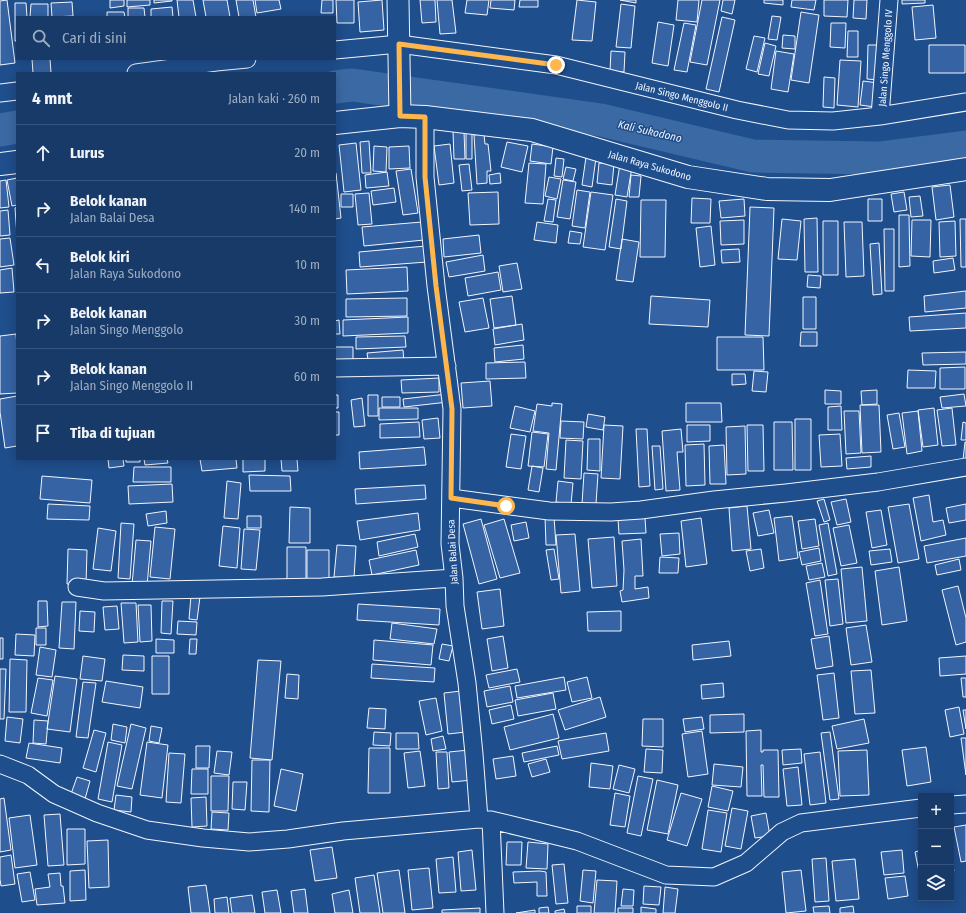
<!DOCTYPE html>
<html lang="id">
<meta charset="utf-8">
<style>
body{margin:0;font-family:"Fira Sans Condensed",sans-serif;background:#244571;color:#f1f3f6}
.controls{position:absolute;right:12px;bottom:12px;display:grid;overflow:hidden;border-radius:0px;box-shadow:0 2px 10px #0003}
.controls button{width:36px;height:36px;display:grid;place-items:center;padding:0;border:0;border-bottom:1px solid #36547d;background:#173a69;color:#f1f3f6;font:20px sans-serif}
.stop{position:absolute;width:12px;height:12px;margin:-9px;border:3px solid #ffb74d;border-radius:50%;background:#fff}
.stop.end{background:#ffb74d;border-color:#fff;box-shadow:0 1px 4px #0008}
.list{margin:0;padding:0;list-style:none}
h2{display:flex;justify-content:space-between;align-items:center;height:52px;margin:0;padding:0 16px;font-size:17px}
h2 small{font-size:13px;font-weight:400;color:#9eadc0}
.list li{display:grid;grid-template-columns:26px 1fr auto;gap:12px;align-items:center;box-sizing:border-box;height:56px;padding:0 16px;border-top:1px solid #36547d}
.list b{display:block;font-size:15px;white-space:nowrap}
.list p{margin:0;font-size:13px;white-space:nowrap;color:#9eadc0}
.list em{font-size:13px;font-style:normal;color:#9eadc0}
.icon{flex:none;width:22px;height:22px;fill:none;stroke:currentColor;stroke-width:2;stroke-linecap:round;stroke-linejoin:round}
.map{position:relative;flex:none;width:966px;height:913px;overflow:hidden}
.search{position:absolute;background:#173a69;box-shadow:0 2px 10px #0003;left:16px;top:16px;width:320px;height:44px;display:flex;align-items:center;gap:10px;box-sizing:border-box;padding:0 14px;border-radius:0px;color:#9eadc0;font-size:15px}
.panel{position:absolute;background:#173a69;box-shadow:0 2px 10px #0003;left:16px;top:72px;width:320px;height:388px;border-radius:0px}
.map>svg:first-child{display:block}
.lines{fill:none;stroke-linecap:round;stroke-linejoin:round}
.river{stroke:#3b69a3;stroke-width:33}
.building{fill:#3563a3;stroke:#f2f6ff}
.minor-casing{stroke:#f2f6ff;stroke-width:19}
.tertiary-casing{stroke:#f2f6ff;stroke-width:23}
.secondary-casing{stroke:#f2f6ff;stroke-width:24}
.minor{stroke:#1f4e8c;stroke-width:17}
.tertiary{stroke:#1f4e8c;stroke-width:21}
.secondary{stroke:#1f4e8c;stroke-width:22}
.route{stroke:#ffb74d;stroke-width:5}
.labels{text-anchor:middle;stroke-width:3;stroke-linejoin:round;paint-order:stroke}
.street-label{font-size:10px;fill:#f2f6ff;stroke:#1f4e8c}
.water-label{font-size:11px;font-style:italic;fill:#f2f6ff;stroke:#1f4e8c}
</style>
<div class="map">
<svg width="966" height="913" viewBox="0 0 966 913">
<rect width="100%" height="100%" fill="#1f4e8c"/>
<g class="lines">
<path class="river" d="M335 87 352 85 601 120 753 156 879 158 966 147
M0 130 17 127"/>
</g>
<path class="building" d="M7 0 15 63 0 65V1Z
M110 0H124V6L110 8Z
M127 0H150V5L127 7Z
M154 0H172V1L154 3Z
M177 0H193L196 17H179Z
M203 0H227L230 17H206Z
M236 0H253L256 17H239Z
M255 0H279L281 9 257 13Z
M322 0H333V13H321Z
M336 0H354V23H337Z
M382 0 384 30 360 32 358 2Z
M420 0H435L436 22 422 23Z
M437 0H452L456 33 440 34Z
M467 0H489L487 15 465 13Z
M491 0H515L514 10 490 8Z
M520 0H538V7H519Z
M577 0 596 2 592 41 572 40Z
M620 0H636V3Z
M678 0H699L697 22 676 20Z
M702 0H720L707 65 690 62Z
M723 0H735L732 14 721 11Z
M764 0H783V5L764 3Z
M792 0H816L814 10 791 7Z
M824 0H848L847 17 824 16Z
M854 0H867L866 19 853 18Z
M902 0H925V3L902 4Z
M72 2 73 16 52 17 51 3Z
M15 3H26L27 17H17V41H15Z
M31 4H48V17H30Z
M621 4 635 6 631 48 616 47Z
M933 5 936 38 915 40 912 7Z
M172 7 173 17H151V9Z
M128 8H144L145 17H128Z
M107 12H124L125 17H107Z
M801 12 819 15 809 83 791 80Z
M772 16 781 17 777 40 768 39Z
M722 17 735 20 719 92 706 89Z
M658 22 674 25 668 66 652 63Z
M684 23 696 25 687 72 674 70Z
M831 23H846L845 48 830 47Z
M848 31H858V57H847Z
M783 35 795 36V49L782 48Z
M754 36 765 38 757 72 746 69Z
M765 43 776 46 769 76 758 74Z
M868 45H879V80L867 79Z
M929 45H965V73H929Z
M611 51 625 52 624 72 610 71Z
M776 51 794 54 788 92 771 89Z
M32 59H50L51 73H33Z
M840 60 861 61 858 107 837 105Z
M824 77 835 78 834 108 823 107Z
M863 81 878 83 875 107 860 105Z
M453 131H464L465 159H454Z
M466 132H472V159H466Z
M484 134 485 144H488L491 171H487V183L477 184 474 135Z
M369 141 371 173H362L360 142Z
M507 142 528 146 522 172 501 167Z
M356 143 361 190 344 192 339 145Z
M450 144 454 183 439 185 434 146Z
M532 144 553 147 551 164 530 161Z
M374 146 387 147 386 172 373 171Z
M409 146 410 168 389 169V147Z
M586 157 596 158 592 187 582 185Z
M556 158 564 159 562 177 554 176Z
M529 163 546 164 543 204 525 203Z
M599 163 614 164 612 185 597 183Z
M469 164 472 190 462 191 459 165Z
M620 164 632 167 627 197 615 195Z
M566 167 576 169 573 181 563 179Z
M411 169 418 213 403 215 396 171Z
M387 172 389 186 366 188 365 175Z
M335 173H336L341 218 335 219Z
M500 173 501 183 490 184 489 175Z
M631 175 641 176 639 197H629Z
M549 177 561 179 557 199 545 196Z
M17 178V205L12 206 7 180Z
M6 180 9 207 0 208V181Z
M563 180 576 182 570 219 557 217Z
M950 185 954 217 936 220 932 187Z
M394 188 396 202 373 205 371 191Z
M577 190 590 192 585 228 572 226Z
M498 192 499 224 470 225 468 193Z
M591 192 613 195 605 250 583 247Z
M904 192 907 210 894 212 891 194Z
M369 193 372 224 358 225 355 194Z
M341 194H353V207H341Z
M920 196 923 216 911 217 909 197Z
M692 198 711 199 710 223H691Z
M548 199 556 200 553 222 544 221Z
M616 199 627 201 621 249 609 247Z
M744 199 745 216 721 218 719 201Z
M868 199H882V221H868Z
M641 200H666L665 257H640Z
M17 207V236L15 208Z
M750 207 774 208 769 336 745 335Z
M8 210 10 235 0 236V211Z
M899 215H909L910 266 899 267Z
M817 218 818 272H805L804 219Z
M782 219 801 221 797 260 778 259Z
M960 219H966V267H961Z
M744 220V244L721 245 720 221Z
M912 220H931L930 257 911 256Z
M823 221H838V275H823Z
M955 221 956 256 940 257 939 222Z
M422 222 424 240 364 246 362 227Z
M537 222 558 225 556 243 534 240Z
M844 222H862L864 276 846 277Z
M711 226 715 265 700 267 696 228Z
M884 229H894V291H885Z
M570 231 582 233 580 244 568 243Z
M479 235 481 253 444 257 443 239Z
M10 238 14 265 0 267V239Z
M622 239 639 242 633 282 616 280Z
M879 243 882 294 873 295 870 244Z
M426 246 427 262 360 267 359 252Z
M739 249 740 262 722 263 721 250Z
M483 255 485 271 449 277 446 262Z
M953 258 955 270 934 273 933 261Z
M517 263 522 289 503 292 499 266Z
M407 267 408 291 347 294 346 270Z
M12 268 14 292 0 293V270Z
M498 272 501 290 468 296 465 278Z
M808 275 821 276 820 288 807 287Z
M966 291V308L925 312 924 296Z
M512 296 516 325 494 328 490 299Z
M651 296 710 300 708 327 649 324Z
M803 297H816V329H803Z
M407 298V316L346 317V299Z
M483 298 489 328 465 332 459 302Z
M966 313V328L910 331 909 317Z
M408 317V333L343 336V320Z
M339 320 340 334H335V321Z
M522 324 524 340 495 345 493 329Z
M801 332H817V346H800Z
M16 334 17 346V393L0 394V336Z
M405 336 406 347 356 349V337Z
M717 337H763L764 370H717Z
M523 345 524 359 495 362 494 348Z
M335 347H353V362H335Z
M403 350 404 362 369 366 367 353Z
M966 352V364L923 365 922 353Z
M525 362 526 378 486 379V363Z
M965 367V389H940V368Z
M908 370 936 371 935 388H907Z
M754 371 768 372 766 392 752 391Z
M732 374H745L746 384 732 385Z
M439 378V392L402 393 401 380Z
M490 381 492 406 463 408 461 383Z
M825 390 841 391V404H825Z
M877 390V404L862 405 861 391Z
M447 394 448 402 404 407 403 399Z
M964 394 966 406 942 408 940 397Z
M335 395H338V408H335Z
M368 395H378V416H368Z
M17 396V446L5 448 0 412V399Z
M382 397H400V407H382Z
M362 398 365 426 354 427 351 400Z
M552 403 562 404 556 470 546 469 549 433 533 431 537 404 552 406Z
M686 403H721L722 422H686Z
M860 405H879L881 452 862 453Z
M515 406 535 411 530 432 510 428Z
M841 406 842 430H828V407Z
M379 408H418V419L379 420Z
M934 408 938 445 923 447 918 410Z
M952 408 956 445 942 446 937 410Z
M844 411H859L861 453 846 454Z
M918 411 922 451 907 454 902 413Z
M335 412H339V435H335Z
M899 413 905 447 893 449 887 415Z
M588 414 605 417 603 430 586 427Z
M438 418 440 438 424 439 422 420Z
M795 419H811V470H795Z
M561 421 584 422 583 439 560 438Z
M419 422 420 437 380 438V424Z
M774 422H792L793 470H774Z
M963 422 966 423V440H961Z
M604 425 623 426 620 479 601 478Z
M687 425H710V441L687 442Z
M747 425H763L764 471H748Z
M745 426 746 474 727 475 726 427Z
M636 429H647L650 486 639 487Z
M681 429 683 452H677L680 490 666 491 662 431Z
M532 432 548 434 544 467 528 466Z
M511 434 526 436 521 469 506 467Z
M840 434 842 466 821 467 819 435Z
M588 439H600V471L587 470Z
M566 440 583 441 581 479 564 478Z
M965 442H966V461L963 460Z
M704 444 705 485 686 486 685 445Z
M724 445 726 484H710L709 446Z
M652 446H660L663 489 655 490Z
M424 447 426 465 360 469 359 452Z
M871 456V467L847 469 846 458Z
M108 459H123L124 466 109 468Z
M126 459H140V462H126Z
M144 459H167L168 463 145 465Z
M200 459H236L237 468 202 471Z
M243 459H265V471L243 472Z
M281 459H297L298 471H282Z
M532 466 543 468 539 492 528 490Z
M134 467H171V482H133Z
M584 473 598 474 596 504H582Z
M249 475 290 476 291 491H250Z
M42 476 92 480 90 503 40 499Z
M227 481 241 483 238 519 224 518Z
M558 481 573 483 571 504 556 502Z
M172 484 173 502 129 504 128 486Z
M425 485 426 499 356 504 355 489Z
M929 495 933 522 943 520 946 535 921 541 913 498Z
M824 499 830 520 824 522 817 501Z
M846 499 851 522 837 525 831 502Z
M48 504 90 506 89 520 47 519Z
M909 504 919 559 898 563 888 507Z
M966 504V520L949 523 946 508Z
M747 506 751 549 732 551 729 508Z
M290 507 310 508V543H289Z
M769 510 774 533 758 536 753 513Z
M881 510 887 545 872 548 866 512Z
M166 511 167 523 148 526 146 514Z
M418 513 420 530 360 540 357 521Z
M247 516H261V528H247Z
M792 516 798 558 779 561 774 518Z
M545 517H554L556 545H546Z
M645 518 646 533 619 534 618 519Z
M701 518 707 564 686 567 681 521Z
M481 519 497 579 479 584 463 524Z
M504 519 520 573 500 578 484 525Z
M815 519 819 546 802 549 798 521Z
M526 522 529 538 514 541 511 525Z
M121 523 134 524 130 579 118 578Z
M828 523 837 574 828 576 819 525Z
M849 525 857 563 841 566 833 528Z
M223 526 240 528 237 568 219 566Z
M155 527 175 529 170 579 150 577Z
M98 528 116 531 111 571 93 569Z
M244 529 260 530 256 570 241 569Z
M679 533 680 554 662 556 660 534Z
M415 534 418 547 379 556 377 542Z
M575 534 580 591 561 593 556 535Z
M614 537 617 586 592 588 588 539Z
M966 538V556L927 563 924 546Z
M641 539 643 576H635V589L648 587 649 598 622 602 620 591 623 590 624 570 622 541Z
M136 540 151 541 147 586 132 585Z
M337 545 356 546 354 578 334 577Z
M287 547H306V583H287Z
M819 548 821 561 802 565 799 552Z
M68 549 87 550 86 585 67 584Z
M554 549 559 579 551 580 546 550Z
M761 549 764 568 750 571 746 551Z
M890 549 892 562 871 565 869 551Z
M307 550H329V583H307Z
M416 550 419 565 372 575 369 560Z
M660 557 679 558 678 573H659Z
M959 559 961 570 937 575 935 565Z
M822 563 825 577 809 580 806 566Z
M862 567 867 621 846 623 841 569Z
M899 567 907 621 882 625 875 571Z
M838 579 843 624 830 626 825 580Z
M820 580 828 634 815 636 806 583Z
M958 586 966 618V642L956 645 942 590Z
M500 589 504 626 482 629 477 592Z
M191 596 200 597 197 620 189 619Z
M38 601H47L48 626 38 627Z
M162 601H173L171 634 161 633Z
M62 602H76L74 649 59 648Z
M121 603H136L138 642 124 643Z
M358 604 440 609 439 625 357 620Z
M138 605H151L152 641 140 642Z
M117 606 119 629 105 630 103 607Z
M80 611 95 612 94 632 79 631Z
M621 611V631H588L587 612Z
M178 621 197 622 196 635 177 634Z
M392 623 437 629 434 644 390 639Z
M866 625 872 662 851 665 846 628Z
M36 628H46V645H36Z
M16 634 35 635 34 656 15 655Z
M503 636 508 668 492 671 487 639Z
M829 636 833 666 816 669 811 639Z
M0 638H3V659H0Z
M156 639 174 640V653H156Z
M190 639H197L196 654H189Z
M374 640 433 645 431 665 373 660Z
M729 641 731 656 693 660 692 645Z
M442 644 453 646 449 661 439 659Z
M40 647 56 650 52 677 36 675Z
M123 655 144 656V671L122 670Z
M83 656 105 659 102 681 80 679Z
M152 656H169V694H152Z
M966 656V674L940 676 939 658Z
M10 659 27 660 26 712H9Z
M258 660 281 661 272 760 250 758Z
M372 664 435 668 434 682 371 678Z
M0 669H6L4 719H0Z
M517 669 520 682 489 688 486 675Z
M871 670 875 713 855 714 851 671Z
M834 673 839 718 823 720 817 675Z
M287 674 299 675 298 699 285 698Z
M55 676 77 679 70 732 47 729Z
M564 677 566 690 517 698 515 686Z
M587 677 592 698 572 702 567 682Z
M38 678 53 680 47 716 31 713Z
M961 678H966V697H963Z
M106 681 143 687 140 708 102 702Z
M83 682 96 683 88 738 76 737Z
M723 683 724 697 702 699 701 685Z
M510 686 513 702 487 707 484 691Z
M461 691 466 732 448 734 444 693Z
M553 693 556 709 518 716 515 700Z
M600 697 606 717 565 730 558 710Z
M436 698 442 731 426 735 419 701Z
M511 705 514 719 492 724 489 710Z
M959 707 964 734 950 737 945 710Z
M369 708 386 709 385 729 367 728Z
M963 710H966V729Z
M553 714 559 738 510 750 504 727Z
M744 714V732L710 733V715Z
M7 717 23 719 20 743 5 741Z
M702 717 704 729 685 732 683 719Z
M643 719H663V747L642 746Z
M864 719 869 743 837 749 832 726Z
M34 720 48 721 46 744 33 743Z
M113 724 127 727 125 743 111 740Z
M131 724 146 728 132 789 117 786Z
M151 726 162 728 159 743 149 741Z
M94 730 106 733 96 772 83 768Z
M761 730V752H763V750H778L779 797H764L763 765H761L762 796H747L746 731Z
M702 731 708 774 688 777 682 734Z
M374 732 391 733 390 746 373 745Z
M830 732 839 799 830 800 821 733Z
M396 733H418L419 749H396Z
M606 733 609 751 562 759 558 741Z
M443 736 446 749 433 751 431 739Z
M961 738H966V775Z
M108 742 122 745 112 802 98 799Z
M147 742 168 745 162 798 140 795Z
M29 743 62 748 60 763 26 758Z
M196 746H210L209 768H196Z
M557 746 559 755 524 762 522 753Z
M926 747 931 782 907 786 902 750Z
M369 748H390V793H368Z
M646 749 663 750 662 773 644 772Z
M801 749 802 763 783 765 782 750Z
M469 750 472 780 452 782 449 752Z
M867 750 869 795 840 796 838 751Z
M217 751 232 752 229 775 214 773Z
M420 751 425 786 408 788 404 753Z
M436 752H447L449 788 438 789Z
M820 752 826 803 810 805 804 754Z
M169 753 185 754 181 803 166 802Z
M513 756 516 776 496 779 493 759Z
M546 759 550 772 532 777 528 764Z
M252 760H270L269 812 251 811Z
M591 763 613 766 610 789 589 787Z
M714 764 743 767 741 787 712 785Z
M619 765 635 769 629 793 613 789Z
M798 767 802 805 787 806 783 769Z
M192 769H208V794H191Z
M281 769 303 774 296 811 274 806Z
M211 776H229L228 811H211Z
M638 776 653 779 641 836 627 833Z
M77 777 90 781 85 799 71 794Z
M657 780 678 785 668 834 647 830Z
M233 782H247L245 810 232 809Z
M712 786 733 791 728 811 708 807Z
M615 793 630 796 625 827 610 825Z
M681 793 702 799 687 846 667 840Z
M116 795 132 797 131 812 114 810Z
M206 797 207 826 192 827 191 798Z
M4 798 11 850 0 852V799Z
M732 808 748 811 741 849 725 846Z
M708 810 727 813 721 852 702 849Z
M212 812 229 813 228 830 211 829Z
M766 813 770 836 755 838 751 816Z
M60 814 64 865 48 866 44 815Z
M30 815 37 865 15 868 9 818Z
M966 825V861L961 862 954 827Z
M67 829H85V864L67 865Z
M108 840 109 887 89 888 87 841Z
M507 842H522L521 865H506Z
M528 842 548 844 547 869 526 868Z
M332 847 337 878 315 881 310 850Z
M472 850 476 890 461 891 458 852Z
M902 850 904 873 884 875 881 852Z
M921 850V882L915 852Z
M11 855 15 884 1 886 0 879V857Z
M453 857 456 892 439 893 436 859Z
M826 858 829 901 815 902 812 859Z
M855 859 859 899 836 901 832 861Z
M951 859 954 871 951 872Z
M564 864 568 903 556 904 552 865Z
M429 868 433 908 412 910 408 870Z
M85 870 86 900 70 901V871Z
M399 870 405 913H383L377 873Z
M583 870 596 871 593 903 580 901Z
M801 870 806 911 786 913 782 872Z
M540 871 546 872 547 896H537V882L514 883 513 872Z
M30 872 35 900 22 902 17 874Z
M60 873 61 886H63L65 903 37 905 35 889 50 887 48 874Z
M374 875 380 913H360L355 878Z
M905 876 908 896 888 899 885 878Z
M597 880 617 881 615 913H594Z
M206 885 210 913H191L188 887Z
M644 886 661 887 659 905 643 904Z
M665 887 678 889 675 913H663Z
M305 889 308 913H294L291 891Z
M623 889 634 890 633 906H621Z
M277 890 281 913H265L262 892Z
M349 890 353 913H335L332 894Z
M252 895 255 913H232L230 898Z
M227 897 229 913H215L214 899Z
M577 906H591V913H577Z
M829 906 830 913H814L813 907Z
M853 906 854 913H840V908Z
M548 907 549 913H539V908Z
M641 907 656 909V913H641Z
M480 908V913H442V910Z
M618 908H633V913H618Z
M564 909 565 913H555V911Z
M535 910V913H516Z"/>
<g class="lines">
<defs>
<path id="minor" d="M335 50 399 44 556 65 737 110 788 120 833 121 880 116 966 102
M136 73 216 62 247 59
M0 93 17 91
M880 116 889 0
M425 117V177L436 286 452 409 450 544 454 578 455 606 467 683 474 754 479 819
M335 368 447 366
M451 498 549 511 611 512 641 510 714 500 786 493 878 482 966 467
M77 587 104 591 322 587 454 578
M0 764 28 775 54 794 97 813 147 830 203 838 249 842 288 839 343 831 479 819 491 820 520 827 577 841 666 875 714 877 746 863 782 832 801 823 921 808
M951 805 966 804
M491 820 495 913"/>
<path id="tertiary" d="M398 0 400 116"/>
<path id="secondary" d="M335 123 400 116 425 117 532 130 688 177 767 189 830 190 966 169
M0 164 17 162"/>
</defs>
<use href="#minor" class="minor-casing"/>
<use href="#tertiary" class="tertiary-casing"/>
<use href="#secondary" class="secondary-casing"/>
<use href="#minor" class="minor"/>
<use href="#tertiary" class="tertiary"/>
<use href="#secondary" class="secondary"/>
</g>
<g class="lines">
<path class="route" d="M506 506 451 498 452 409 436 286 425 177V117L400 116 399 44 556 65"/>
</g>
<g class="labels">
<g class="street-label">
<text transform="translate(885 58) rotate(-86)" y="4">Jalan Singo Menggolo IV</text>
<text transform="translate(682 96) rotate(14)" y="4">Jalan Singo Menggolo II</text>
<text transform="translate(650 165) rotate(16)" y="4">Jalan Raya Sukodono</text>
<text transform="translate(452 552) rotate(-93)" y="4">Jalan Balai Desa</text>
</g>
<g class="water-label">
<text transform="translate(650 131) rotate(13)" y="4">Kali Sukodono</text>
</g>
</g>
</svg>
<div class="controls">
<button>+</button>
<button>−</button>
<button><svg class="icon" aria-label="layers" viewBox="0 0 24 24"><path d="M12 4l9 5-9 5-9-5zM3 14l9 5 9-5"/></svg></button>
</div>
<div class="stop" style="left:506px;top:506px"></div>
<div class="stop end" style="left:556px;top:65px"></div>
<div class="search"><svg class="icon" aria-label="search" viewBox="0 0 24 24"><circle cx="10" cy="10" r="6"/><path d="M15 15l6 6"/></svg>Cari di sini</div>
<section class="panel">
<h2>4 mnt<small>Jalan kaki · 260 m</small></h2>
<ul class="list">
<li><svg class="icon" aria-label="ahead" viewBox="0 0 24 24"><path d="M12 20V5M6 11l6-6 6 6"/></svg><div><b>Lurus</b></div><em>20 m</em></li>
<li><svg class="icon" aria-label="right" viewBox="0 0 24 24"><path d="M7 20v-9h11M14 6l5 5-5 5"/></svg><div><b>Belok kanan</b><p>Jalan Balai Desa</p></div><em>140 m</em></li>
<li><svg class="icon" aria-label="left" viewBox="0 0 24 24"><path d="M17 20v-9H6M10 6l-5 5 5 5"/></svg><div><b>Belok kiri</b><p>Jalan Raya Sukodono</p></div><em>10 m</em></li>
<li><svg class="icon" aria-label="right" viewBox="0 0 24 24"><path d="M7 20v-9h11M14 6l5 5-5 5"/></svg><div><b>Belok kanan</b><p>Jalan Singo Menggolo</p></div><em>30 m</em></li>
<li><svg class="icon" aria-label="right" viewBox="0 0 24 24"><path d="M7 20v-9h11M14 6l5 5-5 5"/></svg><div><b>Belok kanan</b><p>Jalan Singo Menggolo II</p></div><em>60 m</em></li>
<li><svg class="icon" aria-label="arrive" viewBox="0 0 24 24"><path d="M6 21V4h12l-3 4 3 4H6"/></svg><div><b>Tiba di tujuan</b></div></li>
</ul>
</section>
</div>
